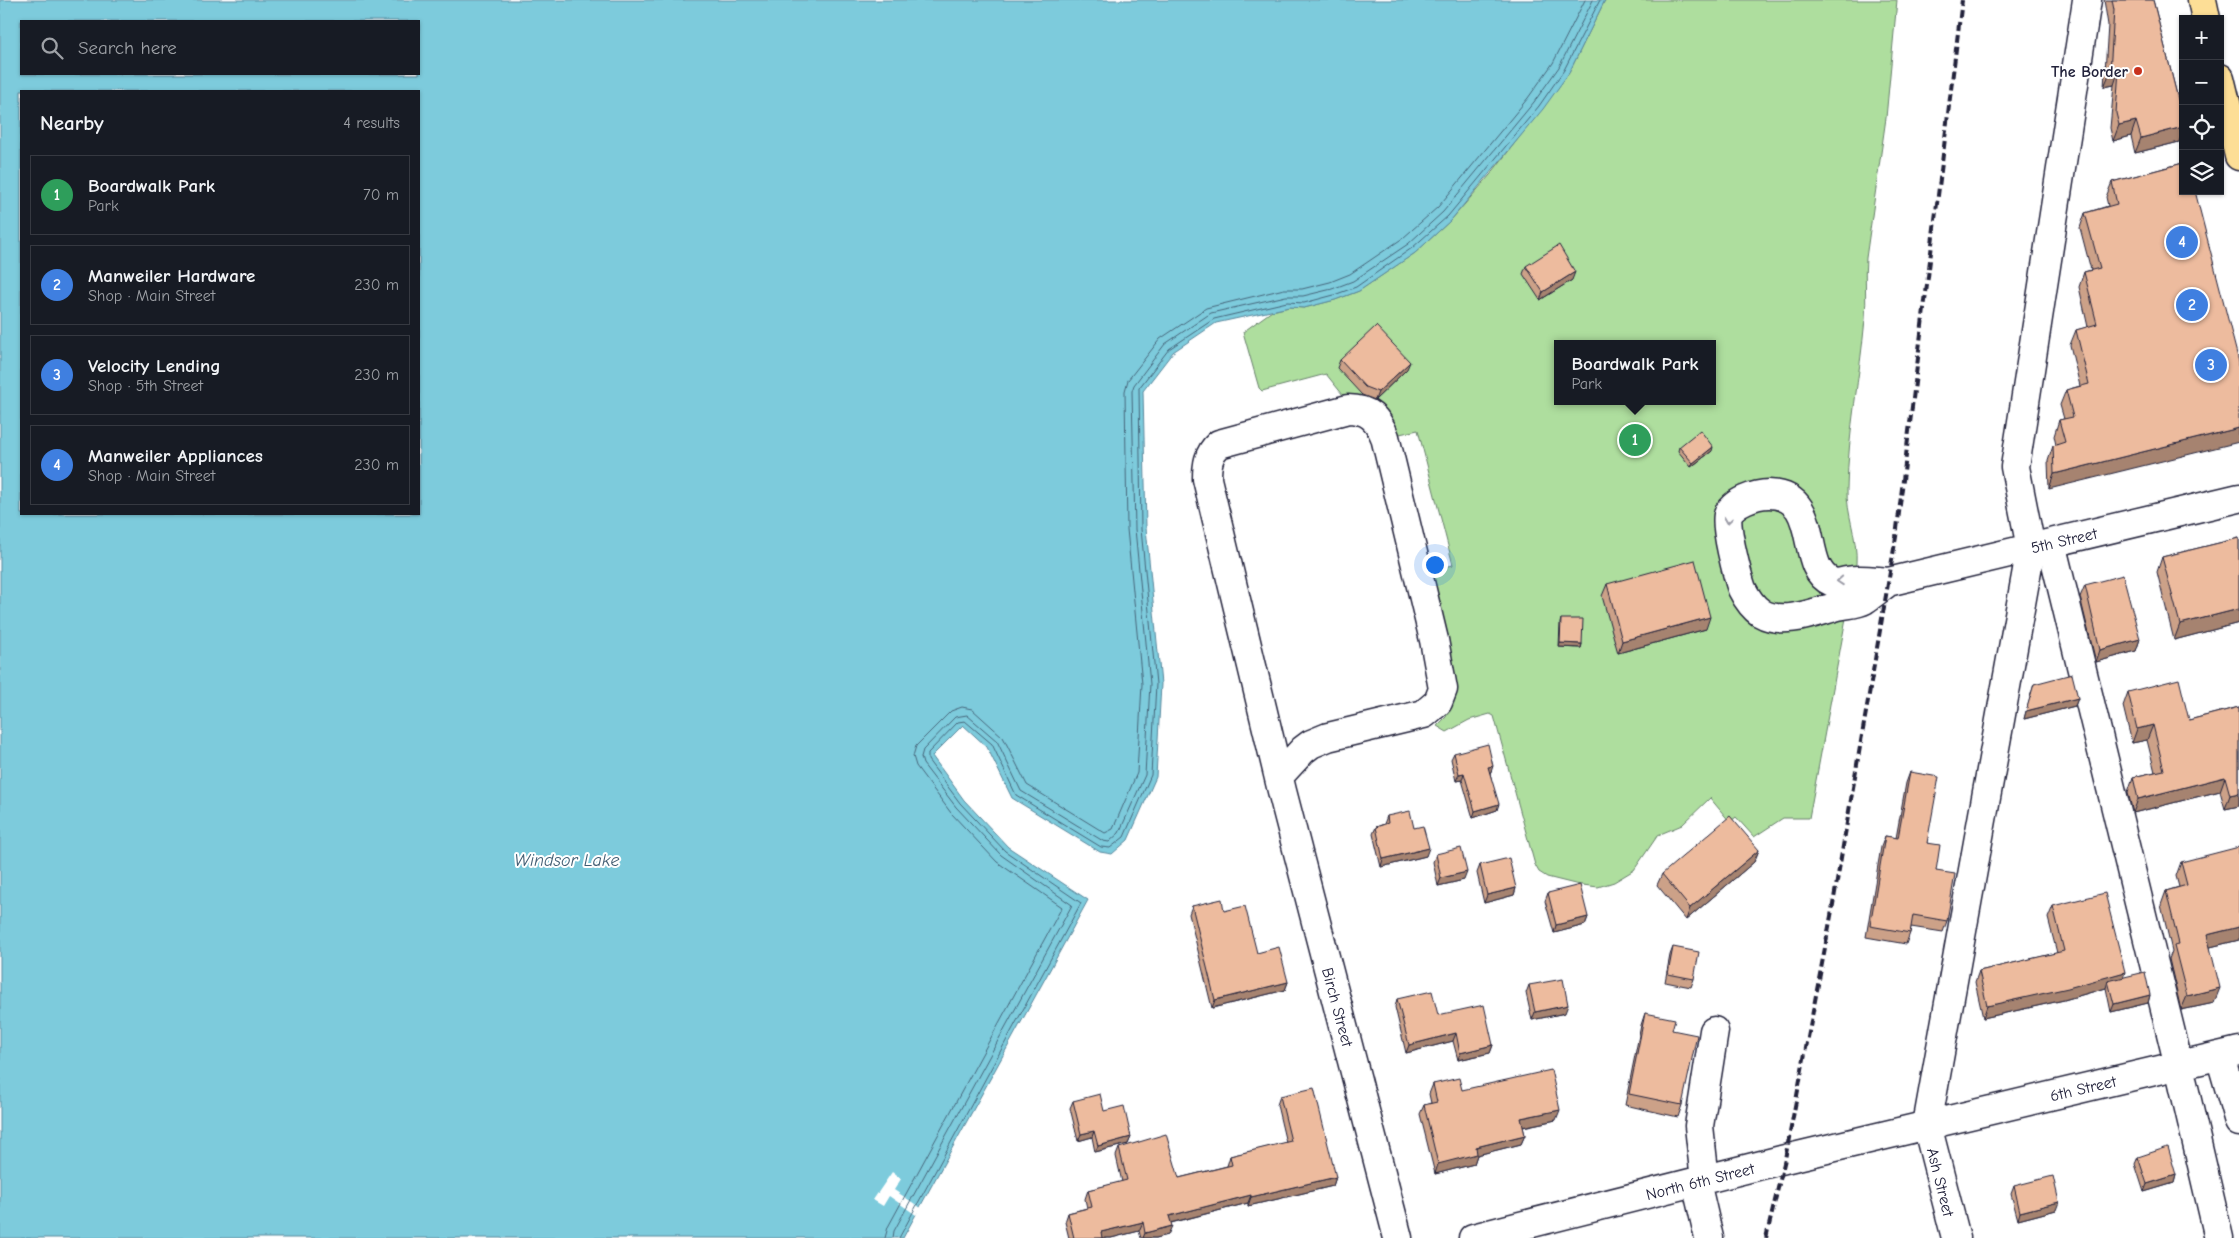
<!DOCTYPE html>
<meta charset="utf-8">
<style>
body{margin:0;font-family:"Comic Neue",sans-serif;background:#242831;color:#f1f3f6}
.controls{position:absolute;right:15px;top:15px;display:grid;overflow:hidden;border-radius:0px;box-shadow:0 1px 4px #0004}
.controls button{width:45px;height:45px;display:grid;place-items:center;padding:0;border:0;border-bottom:1px solid #363941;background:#171b24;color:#f1f3f6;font:25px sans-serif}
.you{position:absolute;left:1434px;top:564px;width:18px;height:18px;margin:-12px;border:4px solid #fff;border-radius:50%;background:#1a73e8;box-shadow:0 0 0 8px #1a73e833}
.badge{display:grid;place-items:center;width:32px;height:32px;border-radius:50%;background:#c8321e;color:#fff;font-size:16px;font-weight:700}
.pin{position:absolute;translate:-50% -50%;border:2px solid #fff;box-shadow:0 1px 5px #0006}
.popup{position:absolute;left:1554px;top:340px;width:162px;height:65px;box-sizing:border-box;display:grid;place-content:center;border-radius:0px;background:#171b24;filter:drop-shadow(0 1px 4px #0005);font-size:16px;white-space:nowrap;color:#9ea1a6}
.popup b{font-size:19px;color:#f1f3f6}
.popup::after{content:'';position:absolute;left:50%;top:100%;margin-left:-10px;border:10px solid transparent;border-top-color:#171b24}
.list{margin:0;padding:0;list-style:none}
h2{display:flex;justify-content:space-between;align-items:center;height:65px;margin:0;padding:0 20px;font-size:21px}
h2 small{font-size:16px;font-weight:400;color:#9ea1a6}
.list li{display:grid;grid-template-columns:32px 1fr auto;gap:15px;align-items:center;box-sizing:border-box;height:80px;margin:0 10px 10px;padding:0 10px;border:1px solid #363941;border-radius:0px}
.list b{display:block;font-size:19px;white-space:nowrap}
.list p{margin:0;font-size:16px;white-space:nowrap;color:#9ea1a6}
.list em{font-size:16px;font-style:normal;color:#9ea1a6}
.icon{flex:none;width:28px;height:28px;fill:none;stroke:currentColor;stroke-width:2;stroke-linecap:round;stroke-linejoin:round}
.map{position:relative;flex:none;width:2239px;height:1238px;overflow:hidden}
.search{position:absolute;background:#171b24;box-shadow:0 1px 4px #0004;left:20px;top:20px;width:400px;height:55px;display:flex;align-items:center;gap:12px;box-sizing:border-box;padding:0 18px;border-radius:0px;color:#9ea1a6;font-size:19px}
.panel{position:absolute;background:#171b24;box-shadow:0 1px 4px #0004;left:20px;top:90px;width:400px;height:425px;border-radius:0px}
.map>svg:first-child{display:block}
.green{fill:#aede9e;stroke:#68806c;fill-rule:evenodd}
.water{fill:#7dcbdc;stroke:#59879c;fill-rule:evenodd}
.pier{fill:#fff}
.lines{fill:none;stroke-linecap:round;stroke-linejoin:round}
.shore{stroke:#46667b;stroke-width:1}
.minor-casing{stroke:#22223b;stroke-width:31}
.major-casing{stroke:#22223b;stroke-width:31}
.minor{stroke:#fff;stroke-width:28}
.major{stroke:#fdde96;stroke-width:28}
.rail{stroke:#22223b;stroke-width:4;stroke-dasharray:8 4;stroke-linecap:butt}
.wall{fill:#cca188;stroke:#22223b}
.shaded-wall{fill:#a6836f;stroke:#22223b}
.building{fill:#edbb9e;stroke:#22223b}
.oneway{stroke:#9c9ca7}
.poi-dot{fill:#c8321e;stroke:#fff;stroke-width:2}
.labels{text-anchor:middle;stroke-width:4;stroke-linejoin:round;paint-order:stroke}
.poi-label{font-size:16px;font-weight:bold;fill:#22223b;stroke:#fff;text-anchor:end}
.street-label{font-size:16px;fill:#22223b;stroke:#fff}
.water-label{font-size:18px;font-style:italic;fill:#425d73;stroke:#fff}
</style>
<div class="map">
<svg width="2239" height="1238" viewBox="0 0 2239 1238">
<rect width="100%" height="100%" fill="#fff"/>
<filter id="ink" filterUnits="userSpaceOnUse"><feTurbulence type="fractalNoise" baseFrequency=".02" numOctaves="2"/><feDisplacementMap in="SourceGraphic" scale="10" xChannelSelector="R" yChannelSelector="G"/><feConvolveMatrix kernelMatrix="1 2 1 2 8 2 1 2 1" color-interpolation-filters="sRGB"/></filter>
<g filter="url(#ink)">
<path class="green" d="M1605 0H1897L1886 118 1866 258C1864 278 1867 298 1865 319 1860 376 1848 431 1847 489 1846 514 1858 538 1856 564L1809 818H1783L1754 837 1736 817 1730 822 1710 798 1682 825 1658 835 1634 870 1614 882 1598 887 1575 884 1547 877 1539 872 1535 865 1494 716 1490 714 1469 720 1447 732 1437 726 1446 717 1455 694 1429 571 1453 565 1418 430 1395 435 1357 397 1343 395 1326 374 1262 391 1259 388 1243 332 1272 311 1289 307 1304 308 1335 300 1359 291 1415 253 1451 220 1490 175 1569 73ZM1558 344H1712V401H1558Z"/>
<path class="water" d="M0 0H1605L1569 73 1543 109 1451 220 1415 253 1359 291 1335 300 1304 308 1289 307 1216 323 1173 352 1143 391 1146 528 1161 684 1156 777 1128 840 1112 854 1100 852 1012 798 987 747 963 725 932 756 964 800 1008 847 1088 900 903 1238H0ZM21 21H419V74H21ZM21 91H419V514H21Z"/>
<path class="pier" d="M892 1172 901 1179 894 1190 921 1208 916 1215 889 1196 883 1206 873 1200Z"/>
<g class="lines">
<path class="shore" d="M885 1238 888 1227 1062 907 997 862 951 813 916 766 913 756 916 746 951 711 962 707 972 709 1003 737 1027 785 1105 833 1113 829 1137 773 1142 684 1127 529 1125 391 1128 380 1160 339 1206 308 1284 289H1302L1330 282 1350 274 1403 238 1438 207 1528 98 1553 63 1585 0
M893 1238 894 1231 1072 905 1001 855 956 807 923 764 921 757 923 750 955 717 967 715 997 741 1021 791 1103 841 1109 842 1119 833 1145 775 1150 684 1135 529 1132 391 1134 385 1165 344 1211 313 1286 296H1303L1332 289 1353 281 1408 244 1443 212 1534 102 1559 67 1593 0
M899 1238 1081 903 1005 851 960 803 928 760V753L958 722 965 721 992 744 1016 795 1101 847 1110 848 1124 837 1151 775 1156 684 1141 529 1139 388 1169 349 1214 319 1287 302 1304 303 1334 295 1356 287 1412 248 1448 216 1539 106 1564 70 1600 0"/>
<defs>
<path id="minor" d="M2051 543 2179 1066 2219 1238
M1888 582C1880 588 1872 595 1864 600 1857 604 1846 604 1838 606 1816 612 1783 626 1761 613 1752 607 1747 599 1742 589 1738 578 1724 525 1728 515 1732 502 1756 494 1769 494 1824 495 1797 568 1832 582 1837 584 1842 582 1847 581 1861 578 1874 581 1888 582L2239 498
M1279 776 1303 750 1311 744 1328 737 1424 714 1438 702 1443 689 1434 640 1385 437C1378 419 1369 409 1348 409L1219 444C1208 454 1207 465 1207 479L1282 791 1398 1238
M2220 1056 2239 1122
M1705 1180 1699 1126 1714 1031
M1696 1182 1709 1238
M1473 1238 1785 1159 2239 1051
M1956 1238 1927 1125 2031 548 2015 467 2087 0"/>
<path id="major" d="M2202 0 2206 19
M2220 78 2239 156"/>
</defs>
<use href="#minor" class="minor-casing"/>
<use href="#major" class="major-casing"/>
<use href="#minor" class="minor"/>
<use href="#major" class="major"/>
<path class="rail" d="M1766 1238 1785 1159 1831 916 1896 537 1962 0"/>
</g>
<path class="wall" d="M2104 0H2153L2183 119V131L2179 142 2135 153 2131 136 2113 141 2110 128 2114 85 2104 87 2108 25Z
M2183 163 2049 489 2048 461 2053 446 2056 445 2054 436 2059 420 2064 419 2060 405 2066 390 2080 386 2070 345 2076 330 2088 327 2079 287 2084 272 2091 270 2080 228 2085 213 2108 206 2106 197 2112 182Z
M1526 266 1572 280 1540 300 1523 274Z
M1340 360 1407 369 1375 400 1362 395 1337 368Z
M1679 447 1712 451 1691 467 1678 451Z
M2239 538V623L2174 640 2157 572 2162 557Z
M1607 584 1706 629 1618 653 1602 596Z
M2085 585 2140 639 2136 651 2096 662 2080 597Z
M1561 619 1582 644 1581 648 1559 647 1560 623Z
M2034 684 2078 698 2075 706 2024 719Z
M2128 692 2189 720 2239 707V806L2225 809 2220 791 2133 813 2128 792 2133 777 2155 772 2147 740 2132 743 2123 706Z
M1454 753 1491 772H1490L1497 810 1473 818 1462 780 1456 781 1451 759Z
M1910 772 1927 843 1936 871 1947 921 1943 932 1911 927 1910 933 1906 944 1866 937 1881 847 1885 836 1896 838 1906 783Z
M1387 816 1414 828 1426 856 1381 867 1373 834 1376 827 1384 824Z
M1759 850 1754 862 1686 920 1657 885 1662 874Z
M1436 854 1464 880 1438 886 1433 862Z
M2181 862 2239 940 2210 947 2214 1003 2181 1010 2169 959 2172 951 2161 905 2166 891 2179 887 2176 876Z
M1480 865 1516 888 1514 895 1484 903 1477 873Z
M1548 893 1588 917 1585 925 1554 933 1545 901Z
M1192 906 1224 911 1257 953 1288 982 1285 990 1212 1008 1189 914Z
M2053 906 2123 977 2150 995 2148 1003 2111 1012 2106 988 2064 1000 1983 1018 1975 982 1979 971 2057 953 2048 918Z
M1673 947 1694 979 1691 987 1665 982 1670 955Z
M1529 985 1565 1013 1532 1020 1526 993Z
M1397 999 1438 1015 1493 1045 1490 1053 1458 1060 1453 1041 1406 1053 1395 1007Z
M1645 1013 1672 1030 1682 1105 1678 1117 1625 1105 1641 1025Z
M1433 1084 1462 1090 1556 1120 1523 1127 1525 1135 1521 1144 1477 1155 1474 1164 1435 1174 1420 1114 1424 1105 1431 1103 1429 1094Z
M1280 1096 1336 1177 1333 1186 1248 1206V1203L1171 1223 1168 1235 1156 1238H1141L1139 1231 1111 1238H1069L1065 1222 1068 1213 1087 1208 1085 1199 1088 1190 1122 1182 1116 1156 1119 1148 1179 1178 1227 1166 1230 1156 1286 1143 1277 1105Z
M1073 1101 1104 1111 1131 1137 1128 1144 1095 1152 1092 1137 1078 1141 1070 1108Z
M2138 1157 2176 1175 2174 1183 2144 1192 2135 1164Z
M2014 1186 2056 1210 2018 1220 2011 1194Z"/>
<path class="shaded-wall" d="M2119 69 2114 85 2104 87 2110 72Z
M2136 121 2131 136 2113 141 2119 125Z
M2183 127V131L2179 142 2135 153 2141 138Z
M1575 272 1572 280 1540 300 1543 292Z
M1410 362 1407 369 1375 400 1378 392Z
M2239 428V442L2049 489 2054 474Z
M1713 447 1712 451 1691 467 1693 463Z
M2239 609V623L2174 640 2180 624Z
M1710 617 1706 629 1618 653 1622 641Z
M2140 639 2136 651 2096 662 2100 650Z
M1560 643 1582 644 1581 648 1559 647Z
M2078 698 2075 706 2024 719 2026 711Z
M2153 725 2147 740 2132 743 2137 729Z
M1493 766 1491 772 1486 773 1488 767Z
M1464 773 1462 780 1456 781 1459 774Z
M2225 777 2220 791 2133 813 2138 799Z
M2239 793V806L2225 809 2230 795Z
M1499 804 1497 810 1473 818 1475 811Z
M1429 848 1426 856 1381 867 1383 859Z
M1759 850 1754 862 1686 920 1690 908Z
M1467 872 1464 880 1438 886 1441 878Z
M1516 888 1514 895 1484 903 1487 895Z
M1588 917 1585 925 1554 933 1556 925Z
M2239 927V940L2202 949 2207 935Z
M2125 972 2121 984 2108 981 2106 988 2064 1000 1983 1018 1987 1006Z
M1288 982 1285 990 1212 1008 1215 1000Z
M2220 988 2214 1003 2181 1010 2187 996Z
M2150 995 2148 1003 2111 1012 2114 1004Z
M1568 1005 1565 1013 1532 1020 1535 1012Z
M1456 1033 1453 1041 1406 1053 1409 1045Z
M1493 1045 1490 1053 1458 1060 1460 1053Z
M1560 1110 1556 1120 1517 1128 1521 1118Z
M1094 1131 1092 1137 1078 1141 1081 1134Z
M1525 1135 1521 1144 1477 1155 1474 1164 1435 1174 1438 1164 1476 1147Z
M1131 1137 1128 1144 1095 1152 1098 1146Z
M2176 1175 2174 1183 2144 1192 2147 1184Z
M1336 1177 1333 1186 1248 1206 1251 1197Z
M1251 1195 1248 1203 1166 1224 1169 1216Z
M2059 1202 2056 1210 2018 1220 2020 1212Z
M1143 1222 1139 1231 1111 1238H1099L1101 1232Z
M1172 1226 1168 1235 1156 1238H1143L1145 1233Z"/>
<path class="building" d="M2112 0H2153L2183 119V127L2141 138 2136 121 2119 125 2116 113 2119 69 2110 72 2114 10Z
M2183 163V191H2195L2239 362V428L2054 474 2053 446 2065 442 2059 420 2073 417 2066 390 2089 384 2076 330 2097 324 2084 272 2100 268 2085 213 2117 204 2112 182Z
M1559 245 1575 272 1543 292 1526 266Z
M1376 326 1410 362 1378 392 1365 387 1340 360Z
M1700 430 1713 447 1693 463 1679 447Z
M2239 538V609L2180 624 2162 557Z
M1695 560 1710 617 1622 641 1607 584Z
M2123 575 2140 639 2100 650 2085 585Z
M1561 619H1583L1582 644 1560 643Z
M2072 674 2078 698 2026 711 2034 684Z
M2179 679 2189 720 2239 707V793L2230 795 2225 777 2138 799 2133 777 2164 770 2153 725 2137 729 2128 692Z
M1488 744 1493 766 1488 767 1499 804 1475 811 1464 773 1459 774 1454 753Z
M1910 772 1939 777 1927 843 1940 845 1936 871 1955 874 1947 921 1913 915 1910 933 1870 926 1885 836 1898 838Z
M1410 811 1414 828 1423 826 1429 848 1383 859 1376 827 1388 823 1387 816Z
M1730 816 1759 850 1690 908 1662 874Z
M2239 847V927L2207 935 2220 988 2187 996 2174 945 2179 944 2166 891 2187 885 2181 862Z
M1461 848 1467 872 1441 878 1436 854Z
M1509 858 1516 888 1487 895 1480 865Z
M1580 885 1588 917 1556 925 1548 893Z
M2105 893 2125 972 2068 988 1987 1006 1979 971 2064 951 2053 906Z
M1222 899 1224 911 1245 906 1257 953 1279 947 1288 982 1215 1000 1192 906Z
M1673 947 1699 952 1694 979 1668 974Z
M2145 972 2150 995 2114 1004 2108 981Z
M1563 979 1568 1005 1535 1012 1529 985Z
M1432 991 1438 1015 1484 1005 1493 1045 1460 1053 1456 1033 1409 1045 1397 999Z
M1645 1013 1675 1019 1672 1030 1697 1035 1682 1105 1629 1094Z
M1551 1070 1560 1110 1521 1118 1525 1135 1476 1147 1477 1154 1438 1164 1424 1105 1437 1102 1433 1084 1459 1078 1462 1090Z
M1314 1088 1336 1177 1251 1197V1195L1169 1216 1172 1226 1145 1233 1143 1222 1101 1232 1102 1238H1074L1068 1213 1092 1207 1088 1190 1127 1180 1119 1148 1166 1134 1179 1178 1232 1165 1230 1156 1291 1141 1280 1096Z
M1100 1094 1104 1111 1124 1106 1131 1137 1098 1146 1094 1131 1081 1134 1073 1101Z
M2168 1147 2176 1175 2147 1184 2138 1157Z
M2053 1176 2059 1202 2020 1212 2014 1186Z"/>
<defs><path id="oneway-chevron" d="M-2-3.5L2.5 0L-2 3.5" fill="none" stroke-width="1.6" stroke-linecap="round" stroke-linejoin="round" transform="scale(1.25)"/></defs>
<g class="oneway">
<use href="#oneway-chevron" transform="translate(1728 520) rotate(98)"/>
<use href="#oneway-chevron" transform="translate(1840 581) rotate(176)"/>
</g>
</g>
<circle class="poi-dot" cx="2138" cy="71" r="5"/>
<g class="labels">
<g class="poi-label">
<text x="2128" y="77">The Border</text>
</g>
<g class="street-label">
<text transform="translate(2064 540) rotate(-13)" y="6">5th Street</text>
<text transform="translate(1338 1007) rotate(75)" y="6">Birch Street</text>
<text transform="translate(2083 1088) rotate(-13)" y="6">6th Street</text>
<text transform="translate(1700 1181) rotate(-14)" y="6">North 6th Street</text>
<text transform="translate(1941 1182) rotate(76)" y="6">Ash Street</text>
</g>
<g class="water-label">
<text x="567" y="866">Windsor Lake</text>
</g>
</g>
</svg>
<div class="controls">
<button>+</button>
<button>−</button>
<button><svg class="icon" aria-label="locate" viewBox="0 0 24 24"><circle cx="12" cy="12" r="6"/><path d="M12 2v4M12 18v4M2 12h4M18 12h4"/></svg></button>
<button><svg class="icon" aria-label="layers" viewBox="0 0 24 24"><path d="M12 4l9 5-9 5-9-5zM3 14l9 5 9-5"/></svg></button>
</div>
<div class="you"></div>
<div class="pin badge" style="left:1635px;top:440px;background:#2e9e5b">1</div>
<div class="popup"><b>Boardwalk Park</b>Park</div>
<div class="pin badge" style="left:2192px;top:305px;background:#3f7fe0">2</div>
<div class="pin badge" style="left:2211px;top:365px;background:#3f7fe0">3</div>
<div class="pin badge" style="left:2182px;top:242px;background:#3f7fe0">4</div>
<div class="search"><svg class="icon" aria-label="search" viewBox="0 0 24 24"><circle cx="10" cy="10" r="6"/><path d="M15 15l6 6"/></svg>Search here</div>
<section class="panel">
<h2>Nearby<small>4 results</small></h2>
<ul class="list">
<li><span class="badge" style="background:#2e9e5b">1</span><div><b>Boardwalk Park</b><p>Park</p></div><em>70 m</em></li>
<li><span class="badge" style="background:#3f7fe0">2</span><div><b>Manweiler Hardware</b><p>Shop · Main Street</p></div><em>230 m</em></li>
<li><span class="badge" style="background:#3f7fe0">3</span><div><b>Velocity Lending</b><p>Shop · 5th Street</p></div><em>230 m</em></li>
<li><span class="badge" style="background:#3f7fe0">4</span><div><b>Manweiler Appliances</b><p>Shop · Main Street</p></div><em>230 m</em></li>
</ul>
</section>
</div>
